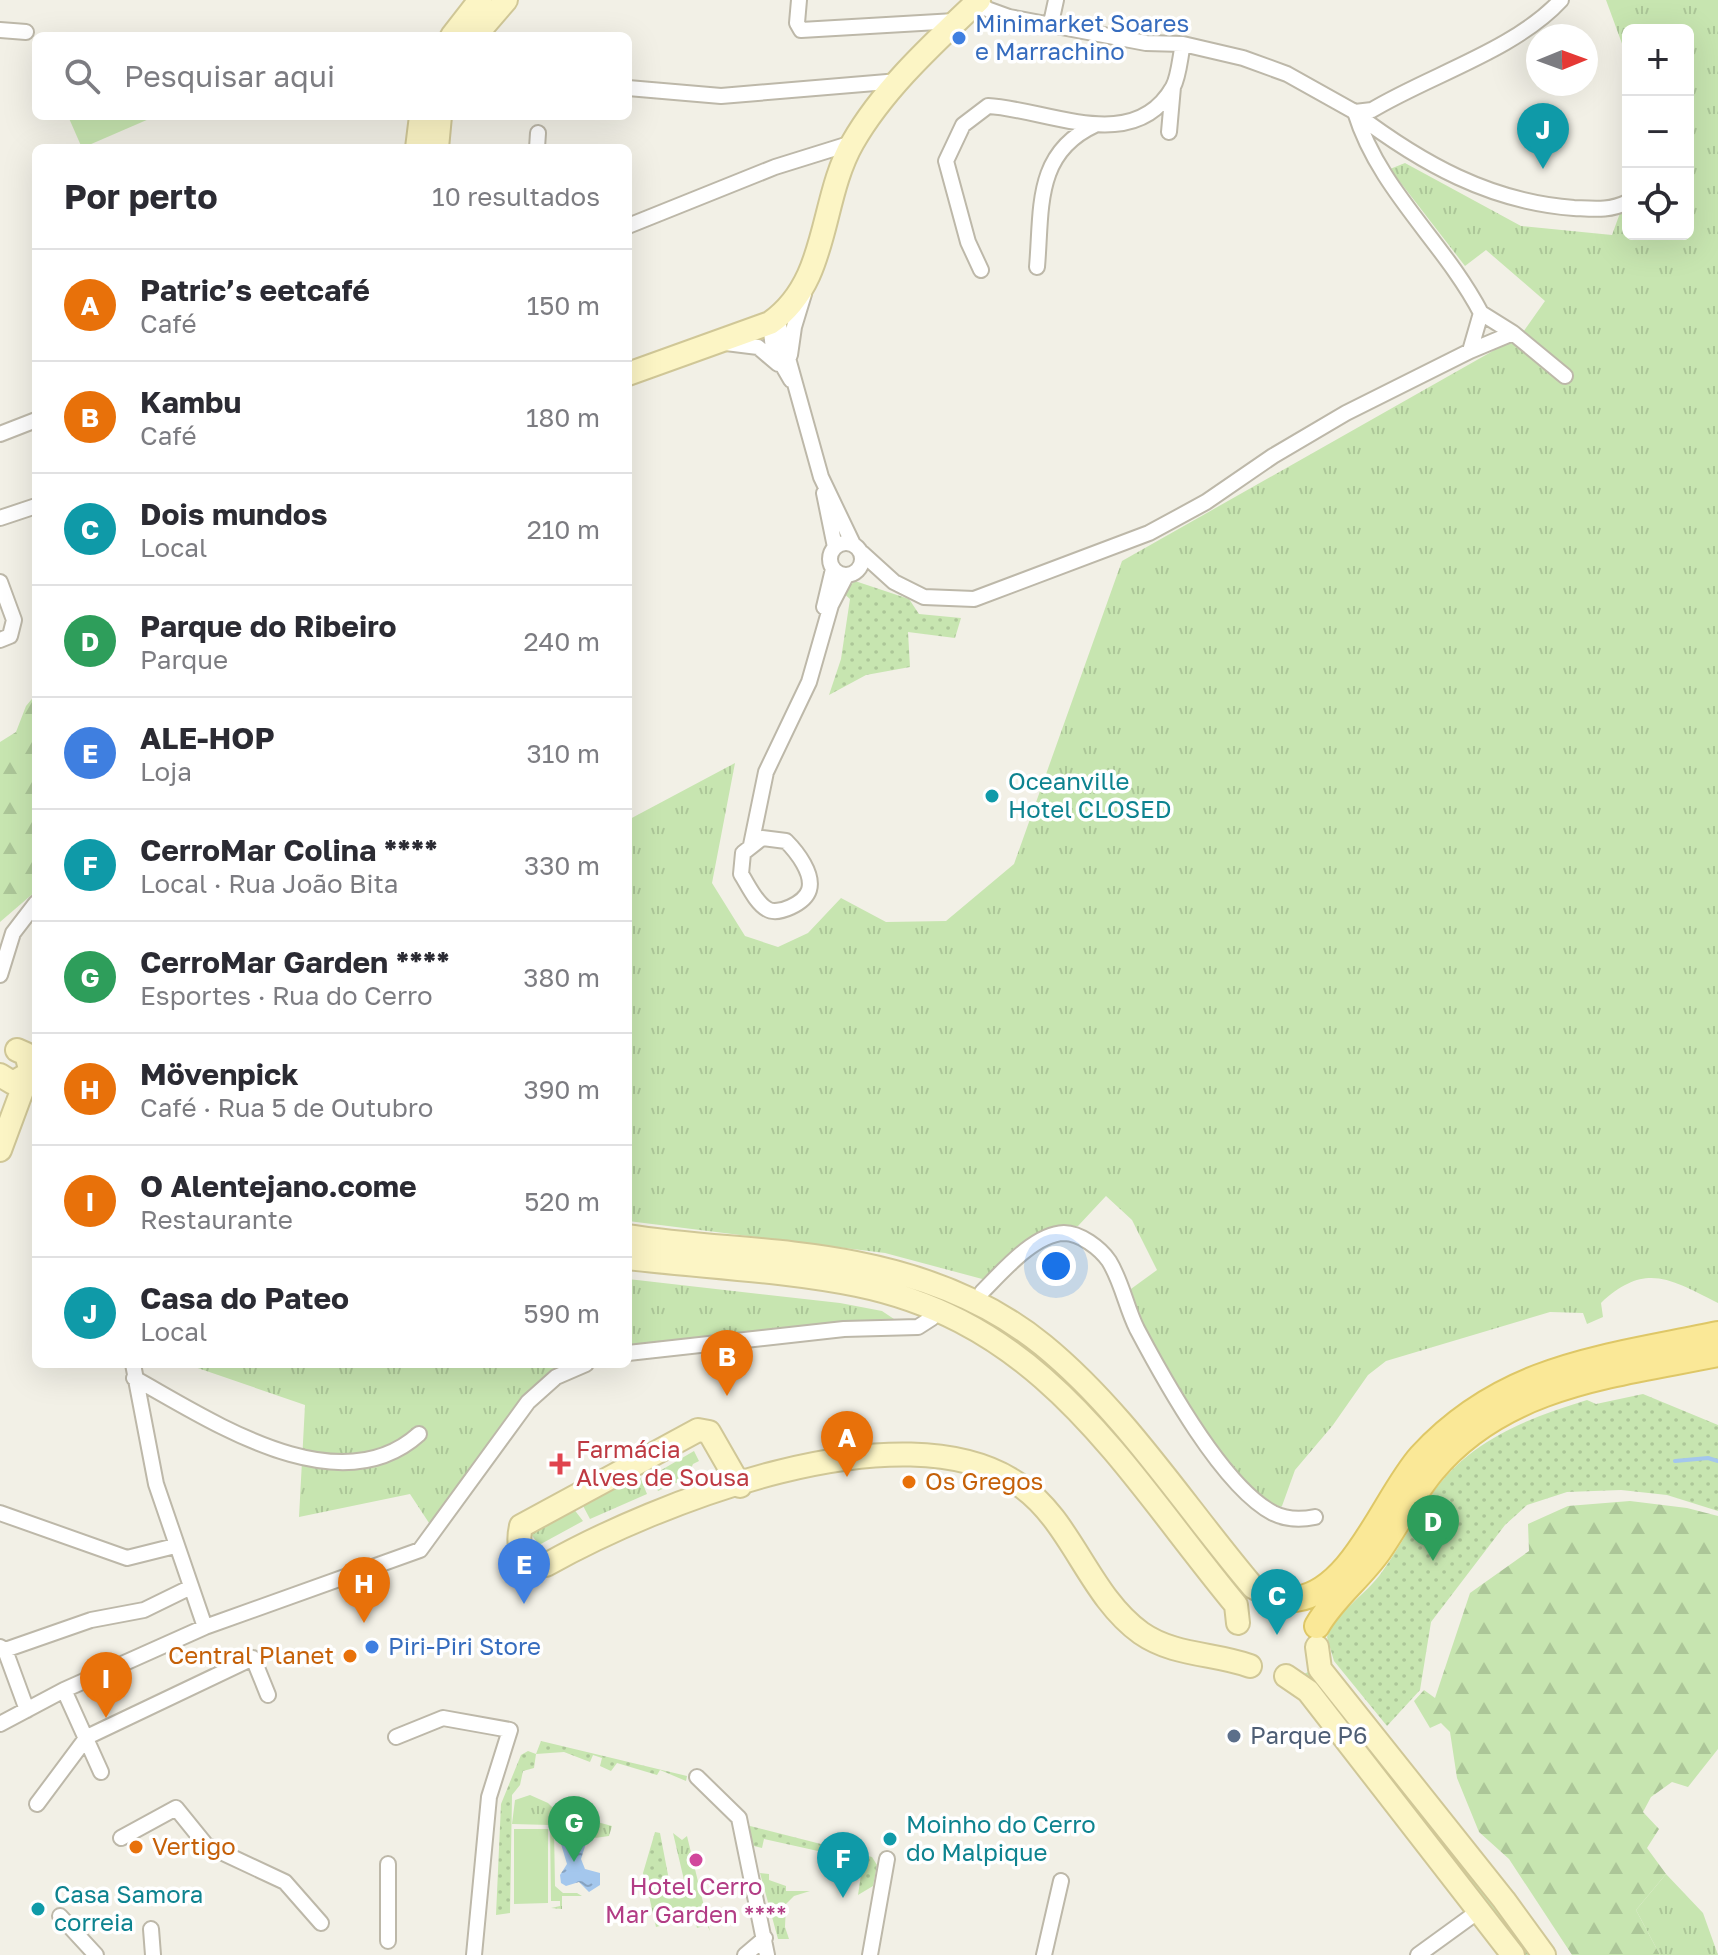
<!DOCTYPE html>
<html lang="pt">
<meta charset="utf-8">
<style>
body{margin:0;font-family:"Golos Text",sans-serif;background:#f7f7f7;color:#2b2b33}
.controls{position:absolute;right:24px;top:24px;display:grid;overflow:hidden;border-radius:12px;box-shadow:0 8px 32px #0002}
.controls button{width:72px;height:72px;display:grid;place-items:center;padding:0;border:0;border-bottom:2px solid #e1e1e2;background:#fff;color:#2b2b33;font:40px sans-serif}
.compass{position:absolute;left:1526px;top:24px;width:72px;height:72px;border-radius:50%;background:#fff;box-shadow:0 8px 32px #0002;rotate:89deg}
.you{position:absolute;left:1056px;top:1266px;width:28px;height:28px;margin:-20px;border:6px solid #fff;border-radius:50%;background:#1a73e8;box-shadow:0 0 0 12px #1a73e833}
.badge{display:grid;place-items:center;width:52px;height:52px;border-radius:50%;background:#f1541d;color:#fff;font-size:26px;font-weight:700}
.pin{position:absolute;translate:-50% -66px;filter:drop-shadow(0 2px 4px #0008)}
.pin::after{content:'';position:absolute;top:42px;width:28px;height:24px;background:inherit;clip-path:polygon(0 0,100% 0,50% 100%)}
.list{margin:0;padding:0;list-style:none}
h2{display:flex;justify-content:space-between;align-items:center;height:104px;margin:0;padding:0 32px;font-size:34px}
h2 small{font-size:26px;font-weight:400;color:#7c7c81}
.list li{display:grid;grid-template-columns:52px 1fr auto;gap:24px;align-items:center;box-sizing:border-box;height:112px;padding:0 32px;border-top:2px solid #e1e1e2}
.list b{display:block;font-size:30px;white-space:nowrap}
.list p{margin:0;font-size:26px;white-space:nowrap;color:#7c7c81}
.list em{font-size:26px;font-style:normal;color:#7c7c81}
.icon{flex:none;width:44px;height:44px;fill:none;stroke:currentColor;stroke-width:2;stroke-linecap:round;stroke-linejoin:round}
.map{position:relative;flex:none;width:1718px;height:1955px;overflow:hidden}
.search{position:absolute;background:#fff;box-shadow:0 8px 32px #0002;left:32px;top:32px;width:600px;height:88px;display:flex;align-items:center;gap:20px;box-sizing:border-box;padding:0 28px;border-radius:12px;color:#7c7c81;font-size:30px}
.panel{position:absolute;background:#fff;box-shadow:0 8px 32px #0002;left:32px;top:144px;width:600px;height:1224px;border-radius:12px}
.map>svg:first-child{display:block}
.grass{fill:url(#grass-tufts)}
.forest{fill:url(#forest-firs)}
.park{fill:url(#park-dots)}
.pitch{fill:#c7e5b0}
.water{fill:url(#water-ripples)}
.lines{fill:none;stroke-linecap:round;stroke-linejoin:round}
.stream{stroke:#a4c7ed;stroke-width:4}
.street-casing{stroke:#bdb8a9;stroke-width:18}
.secondary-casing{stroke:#d0c797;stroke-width:26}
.primary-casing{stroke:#dec767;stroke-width:28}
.street{stroke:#fff;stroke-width:14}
.secondary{stroke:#fcf5c5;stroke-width:22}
.primary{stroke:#fae897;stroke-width:24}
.shop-dot{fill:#3f7fe0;stroke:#fff;stroke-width:3}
.culture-dot{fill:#0f9aa8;stroke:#fff;stroke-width:3}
.health-dot{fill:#e0444e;stroke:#fff;stroke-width:3}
.food-dot{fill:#e8710a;stroke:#fff;stroke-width:3}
.service-dot{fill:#5c6f8a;stroke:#fff;stroke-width:3}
.hotel-dot{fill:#d1479c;stroke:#fff;stroke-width:3}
.labels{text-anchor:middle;stroke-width:7;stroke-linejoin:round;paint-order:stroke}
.shop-label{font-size:24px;fill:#366cbe;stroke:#fff;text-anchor:start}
.culture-label{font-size:24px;fill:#0d838f;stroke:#fff;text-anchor:start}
.health-label{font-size:24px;fill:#be3a42;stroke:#fff;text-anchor:start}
.food-label{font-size:24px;fill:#c56008;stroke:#fff;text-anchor:start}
.service-label{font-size:24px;fill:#4e5e75;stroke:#fff;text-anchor:start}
.hotel-label{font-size:24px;fill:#b23c85;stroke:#fff}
</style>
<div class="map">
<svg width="1718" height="1955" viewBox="0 0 1718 1955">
<defs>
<pattern id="grass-tufts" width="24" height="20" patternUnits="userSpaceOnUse" patternTransform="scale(2)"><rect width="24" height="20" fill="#c7e5b0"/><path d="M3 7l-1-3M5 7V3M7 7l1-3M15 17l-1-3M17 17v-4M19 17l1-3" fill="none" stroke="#acc698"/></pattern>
<pattern id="forest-firs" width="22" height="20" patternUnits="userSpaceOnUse" patternTransform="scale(2)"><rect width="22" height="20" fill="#c7e5b0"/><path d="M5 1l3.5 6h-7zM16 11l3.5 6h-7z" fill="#acc698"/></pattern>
<pattern id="park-dots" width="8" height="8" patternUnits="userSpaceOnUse" patternTransform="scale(2)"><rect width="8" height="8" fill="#c7e5b0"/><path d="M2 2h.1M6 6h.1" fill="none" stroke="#acc698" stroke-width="1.8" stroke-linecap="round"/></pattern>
<pattern id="water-ripples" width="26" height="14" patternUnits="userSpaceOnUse" patternTransform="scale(2)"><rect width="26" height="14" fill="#a4c7ed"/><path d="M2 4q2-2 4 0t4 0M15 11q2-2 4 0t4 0" fill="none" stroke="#87a3c1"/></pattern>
</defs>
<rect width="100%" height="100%" fill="#f2f0e6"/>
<path class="grass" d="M1606 0H1718V1303C1671 1280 1646 1261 1601 1303L1603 1317 1587 1324 1583 1313 1550 1312 1386 1361 1368 1375 1333 1425 1295 1470 1282 1506 1271 1512 1206 1443 1124 1294 1157 1270 1132 1220 1106 1196 1078 1226C1039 1230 1007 1246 986 1280L885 1253 628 1221V820L735 763 712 883 745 936 778 947 808 933 841 898 886 922 946 921 1014 864 1122 561 1521 335 1545 301 1486 250 1465 266 1390 169 1405 163 1521 226 1612 235 1620 213 1628 209V234H1688V30H1628V60Z
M628 1279 840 1303 882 1311 903 1325 628 1345Z
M186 1364H573L563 1368 431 1526 410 1494 299 1517 305 1405Z
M694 1451 699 1461 693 1464 687 1478 658 1491 651 1476Z
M638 1472 647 1494 590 1519 581 1502Z
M573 1508 583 1521 539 1545 530 1533Z
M1312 1670 1534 1955H1525L1304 1674Z
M530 1795 548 1803 556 1811 612 1826 609 1836 595 1838 588 1829 572 1823 554 1830 555 1886 563 1893H577L582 1896H562V1909L551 1908 560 1906V1901H551L550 1825 512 1824 515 1800Z
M673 1833 682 1840 687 1836 710 1931 707 1925 697 1928 694 1917 656 1927 647 1887 684 1880Z
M760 1873 769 1874V1880L786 1886V1891H810L794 1896 786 1904 785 1927 789 1939H778Z
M1666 1874 1703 1913 1718 1955H1660L1636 1910Z"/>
<path class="forest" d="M36 694V891L0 922V742L16 732 26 706Z
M1630 1501 1687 1508 1718 1516V1749L1688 1787 1672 1782 1651 1797 1643 1812 1659 1829 1647 1848 1666 1874 1636 1910 1660 1955H1572L1509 1859 1479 1832 1457 1778 1450 1732 1441 1723 1430 1728 1414 1701 1424 1690 1435 1698 1470 1593 1529 1551 1528 1524 1568 1506Z"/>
<path class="park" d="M855 581 909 599 919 614 961 618 955 638 908 632 910 667 866 675 829 695 841 659 850 599 842 592Z
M1643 1394 1718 1425V1511L1667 1495 1621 1490 1567 1492 1527 1505 1505 1525 1431 1622 1420 1690 1387 1726 1334 1661 1327 1637C1337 1611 1366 1595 1382 1572 1400 1547 1414 1519 1432 1494 1470 1440 1526 1419 1587 1400L1596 1404Z
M541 1741 687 1776 686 1781 660 1770 657 1775 617 1763 611 1771 600 1766 602 1758 593 1755 590 1762 564 1752 536 1754 534 1768 523 1771 520 1785 512 1795 510 1913 496 1915 501 1804 521 1755 528 1751 536 1754Z
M746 1825 872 1857 877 1865 873 1886 858 1895 863 1861 764 1839 762 1848 750 1845Z
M655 1832 660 1833 669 1880H651V1885H645L643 1873Z"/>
<path class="pitch" d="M68 116H148L149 119 82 148Z
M514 1829H548V1903L514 1904Z"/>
<path class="water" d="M572 1832 582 1834 587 1840 581 1859 585 1869 600 1873V1885L589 1892 579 1882 566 1886 561 1883 560 1875 567 1864 561 1844 563 1834Z"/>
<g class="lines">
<path class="stream" d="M1675 1461 1708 1458 1718 1461"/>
<defs>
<path id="street" d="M799 0 797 23 801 30 955 21
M1051 23 1056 0
M0 30 26 32
M628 88 721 96 899 81
M1355 112 1372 110C1430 75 1515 50 1561 0
M1355 113C1421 163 1490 202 1574 208 1595 209 1609 211 1628 202
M1169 132 1173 87
M537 148 538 133
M628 226 775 167 852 143
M1037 267C1042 209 1034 153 1095 125
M981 270 968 242 946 161 963 125 988 106C1047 109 1134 156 1173 87 1179 76 1180 57 1183 44
M1481 313 1513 333
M726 343 758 347 778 364
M1470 351 1513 333 1565 376
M790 355 794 327 804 294
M791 380 773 349 770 323 779 326 821 477 853 544
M0 434 36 420
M824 493 835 547
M0 518 36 506
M830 559a16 16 0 1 1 32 0a16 16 0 1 1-32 0Z
M862 553 894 582 924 597 974 599 1149 533 1206 502 1273 456 1346 413 1470 351 1481 313C1444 242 1379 190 1355 112L1287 74 1243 58 1183 44 1146 43 1009 17 987 9 978 1
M0 582 14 620 10 636 0 640
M824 607 833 569
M762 838 786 841C797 852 814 874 809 890 805 903 778 916 767 909 756 903 748 885 741 874L743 853Z
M751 845 766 772 809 682 831 605 846 576
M0 975 13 933 36 903
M982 1292C1002 1272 1034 1234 1064 1233 1080 1233 1100 1248 1109 1261 1122 1282 1126 1307 1137 1329 1164 1380 1222 1486 1273 1513 1287 1520 1300 1520 1315 1517
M628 1353 844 1329 918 1327 932 1318
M133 1364 156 1484 205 1627
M134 1378C210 1420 338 1507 419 1434
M0 1513 127 1558 175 1546
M0 1647 5 1650 27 1710
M5 1650 91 1620 144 1610 189 1588
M64 1690 101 1772
M0 1724 64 1690 205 1627 420 1550 528 1402 556 1377 586 1364
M396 1737 443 1718 510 1730 489 1797 474 1955
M697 1777 739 1818 767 1955
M37 1804 87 1737 253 1658 268 1695
M121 1838 176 1808 206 1845 285 1882 321 1923
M60 1916 96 1955
M151 1929 153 1955
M388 1941V1864
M745 1955 765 1938
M870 1955 887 1859
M1044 1955 1061 1881
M1418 1955 1480 1910"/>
<path id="secondary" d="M452 36 480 0
M475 36 506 0
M417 148 421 116
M437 148 440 116
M628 374 770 323C830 281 819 201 853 142 884 88 934 43 979 0
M0 1075 13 1083 28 1074
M0 1150 30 1069 26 1054 17 1050
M628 1236C704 1248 782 1248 856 1263 923 1276 990 1302 1043 1345 1125 1412 1185 1507 1253 1587L1268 1595
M628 1258C704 1267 782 1270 857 1285 1046 1324 1122 1467 1236 1605L1238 1623
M740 1486 709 1432 698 1430 521 1526C516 1548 522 1564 546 1565 656 1503 902 1405 1018 1484 1072 1520 1088 1595 1141 1633 1174 1656 1214 1653 1250 1666
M1317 1647 1320 1669 1504 1900 1544 1955
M1286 1676 1308 1691 1513 1955"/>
<path id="primary" d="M1296 1599C1354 1591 1385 1496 1421 1456 1504 1366 1604 1358 1718 1334
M1317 1626C1333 1598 1360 1578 1379 1551 1397 1525 1412 1495 1433 1470 1505 1384 1615 1375 1718 1354"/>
</defs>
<use href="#street" class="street-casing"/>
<use href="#secondary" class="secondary-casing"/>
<use href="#primary" class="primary-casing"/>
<use href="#street" class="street"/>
<use href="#secondary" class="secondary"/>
<use href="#primary" class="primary"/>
</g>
<g class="shop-dot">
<circle cx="959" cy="38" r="8"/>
<circle cx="372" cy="1647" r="8"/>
</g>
<g class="culture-dot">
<circle cx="992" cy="796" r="8"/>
<circle cx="890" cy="1839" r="8"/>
<circle cx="38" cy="1909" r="8"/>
</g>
<path class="health-dot" d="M556 1452h8v8h8v8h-8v8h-8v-8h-8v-8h8z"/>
<g class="food-dot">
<circle cx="909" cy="1482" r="8"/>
<circle cx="350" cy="1656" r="8"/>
<circle cx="136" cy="1847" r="8"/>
</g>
<circle class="service-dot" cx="1234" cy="1736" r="8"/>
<circle class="hotel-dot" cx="696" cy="1860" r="8"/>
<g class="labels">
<g class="shop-label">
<text x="975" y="32">Minimarket Soares<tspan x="975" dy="28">e Marrachino</tspan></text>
<text x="388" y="1655">Piri-Piri Store</text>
</g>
<g class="culture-label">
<text x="1008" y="790">Oceanville<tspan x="1008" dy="28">Hotel CLOSED</tspan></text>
<text x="906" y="1833">Moinho do Cerro<tspan x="906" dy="28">do Malpique</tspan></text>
<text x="54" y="1903">Casa Samora<tspan x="54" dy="28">correia</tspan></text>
</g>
<g class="health-label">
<text x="576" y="1458">Farmácia<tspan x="576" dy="28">Alves de Sousa</tspan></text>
</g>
<g class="food-label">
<text x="925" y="1490">Os Gregos</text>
<text x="334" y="1664" text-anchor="end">Central Planet</text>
<text x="152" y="1855">Vertigo</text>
</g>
<g class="service-label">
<text x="1250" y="1744">Parque P6</text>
</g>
<g class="hotel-label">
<text x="696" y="1895">Hotel Cerro<tspan x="696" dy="28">Mar Garden ****</tspan></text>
</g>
</g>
</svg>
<div class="controls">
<button>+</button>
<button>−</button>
<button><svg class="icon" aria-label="locate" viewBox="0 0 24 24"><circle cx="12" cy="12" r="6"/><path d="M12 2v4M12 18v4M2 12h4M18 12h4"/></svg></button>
</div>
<svg class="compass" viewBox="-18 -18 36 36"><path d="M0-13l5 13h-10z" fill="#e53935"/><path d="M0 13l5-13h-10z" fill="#7c7c81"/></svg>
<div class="you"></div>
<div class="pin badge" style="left:847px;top:1477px;background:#e8710a">A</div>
<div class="pin badge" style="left:727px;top:1396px;background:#e8710a">B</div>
<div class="pin badge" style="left:1277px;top:1635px;background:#0f9aa8">C</div>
<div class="pin badge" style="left:1433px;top:1561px;background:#2e9e5b">D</div>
<div class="pin badge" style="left:524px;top:1604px;background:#3f7fe0">E</div>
<div class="pin badge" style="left:843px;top:1898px;background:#0f9aa8">F</div>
<div class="pin badge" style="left:574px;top:1862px;background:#2e9e5b">G</div>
<div class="pin badge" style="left:364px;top:1623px;background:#e8710a">H</div>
<div class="pin badge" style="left:106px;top:1718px;background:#e8710a">I</div>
<div class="pin badge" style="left:1543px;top:169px;background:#0f9aa8">J</div>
<div class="search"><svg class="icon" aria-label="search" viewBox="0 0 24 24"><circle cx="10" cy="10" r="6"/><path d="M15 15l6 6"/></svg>Pesquisar aqui</div>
<section class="panel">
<h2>Por perto<small>10 resultados</small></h2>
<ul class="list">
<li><span class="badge" style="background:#e8710a">A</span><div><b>Patric’s eetcafé</b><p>Café</p></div><em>150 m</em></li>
<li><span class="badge" style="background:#e8710a">B</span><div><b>Kambu</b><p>Café</p></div><em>180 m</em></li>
<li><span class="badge" style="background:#0f9aa8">C</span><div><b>Dois mundos</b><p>Local</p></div><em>210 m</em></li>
<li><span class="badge" style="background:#2e9e5b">D</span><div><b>Parque do Ribeiro</b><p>Parque</p></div><em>240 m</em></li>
<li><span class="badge" style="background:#3f7fe0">E</span><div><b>ALE-HOP</b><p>Loja</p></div><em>310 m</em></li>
<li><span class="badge" style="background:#0f9aa8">F</span><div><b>CerroMar Colina ****</b><p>Local · Rua João Bita</p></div><em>330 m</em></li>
<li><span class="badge" style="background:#2e9e5b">G</span><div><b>CerroMar Garden ****</b><p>Esportes · Rua do Cerro</p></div><em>380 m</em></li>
<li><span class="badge" style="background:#e8710a">H</span><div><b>Mövenpick</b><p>Café · Rua 5 de Outubro</p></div><em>390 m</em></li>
<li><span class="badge" style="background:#e8710a">I</span><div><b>O Alentejano.come</b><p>Restaurante</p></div><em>520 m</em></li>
<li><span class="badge" style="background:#0f9aa8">J</span><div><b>Casa do Pateo</b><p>Local</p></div><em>590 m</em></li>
</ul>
</section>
</div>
